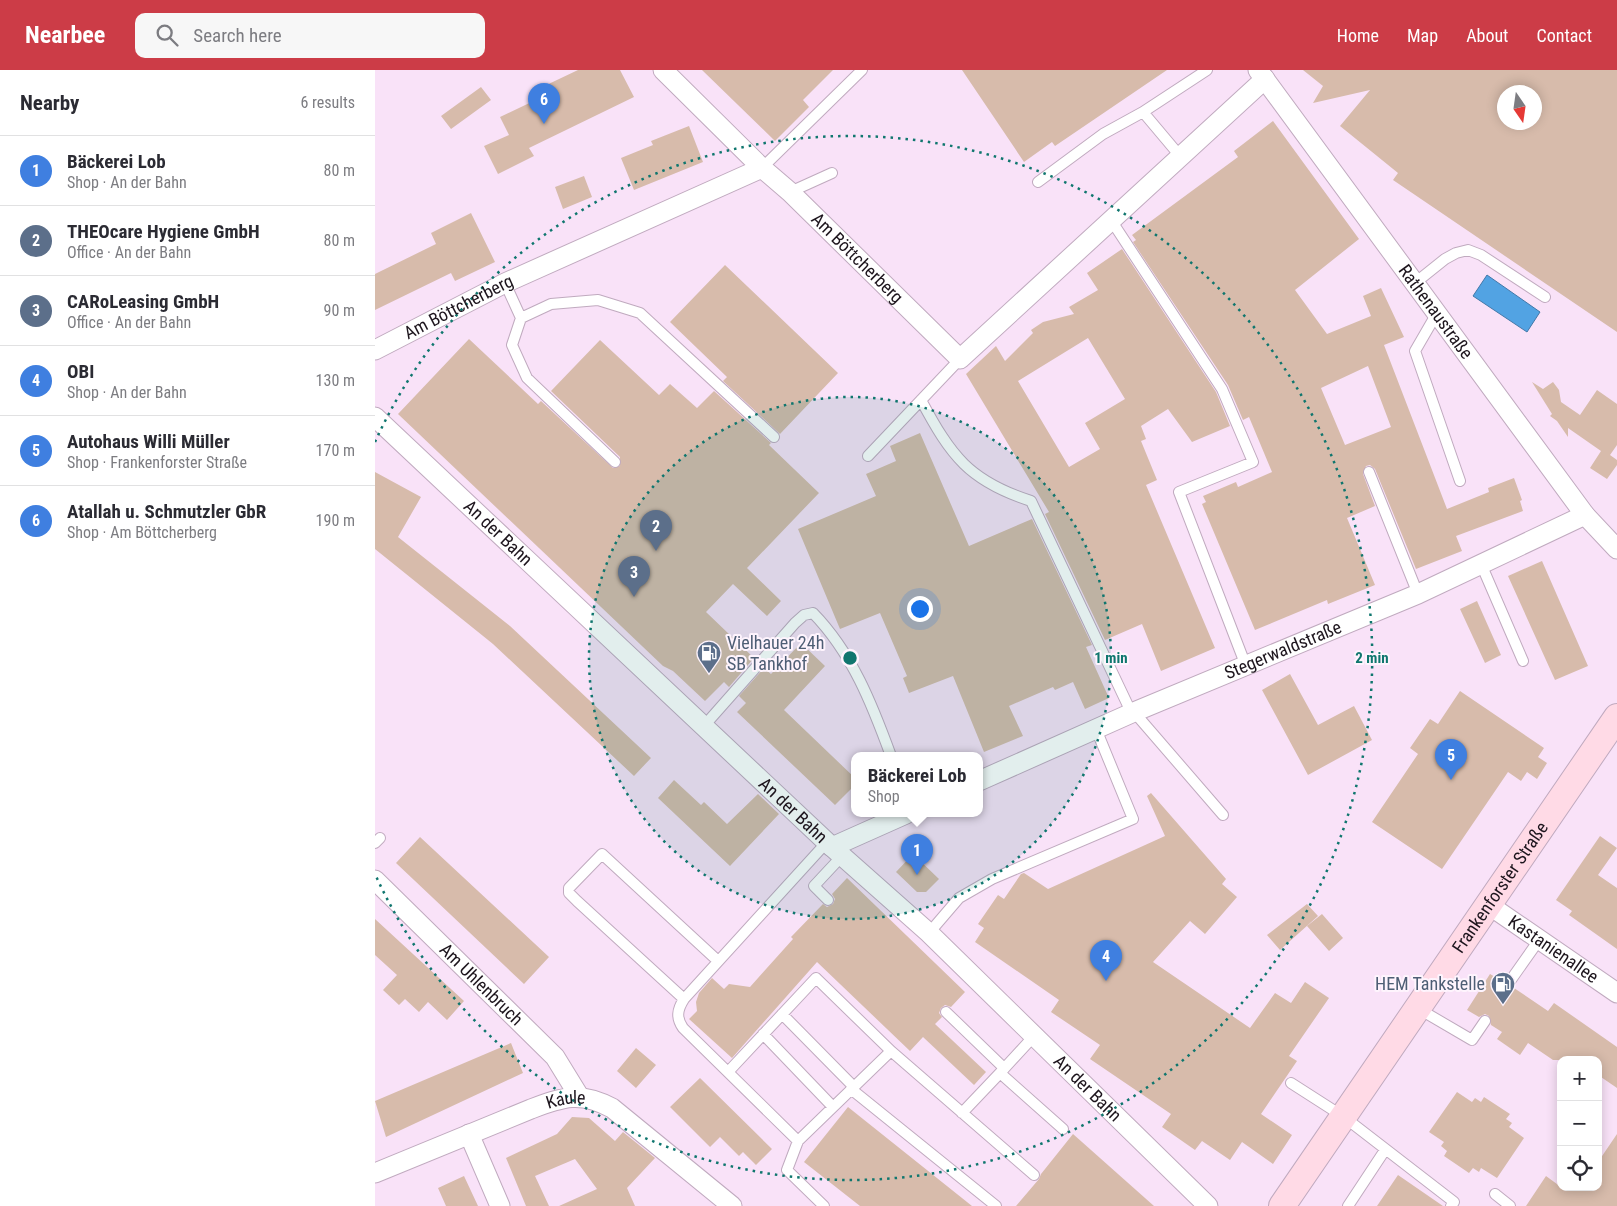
<!DOCTYPE html>
<meta charset="utf-8">
<style>
body{margin:0;font-family:"Roboto Condensed",sans-serif;background:#f7f7f7;color:#2b2b33}
.controls{position:absolute;right:15px;bottom:15px;display:grid;overflow:hidden;border-radius:10px;box-shadow:0 2px 12px #0003}
.controls button{width:45px;height:45px;display:grid;place-items:center;padding:0;border:0;border-bottom:1px solid #e1e1e2;background:#fff;color:#2b2b33;font:25px sans-serif}
.compass{position:absolute;left:1122px;top:15px;width:45px;height:45px;border-radius:50%;background:#fff;box-shadow:0 2px 12px #0003;rotate:167deg}
.you{position:absolute;left:544px;top:538px;width:18px;height:18px;margin:-12px;border:4px solid #fff;border-radius:50%;background:#1a73e8;box-shadow:0 0 0 8px #1a73e833}
.badge{display:grid;place-items:center;width:32px;height:32px;border-radius:50%;background:#cc3c47;color:#fff;font-size:16px;font-weight:700}
.pin{position:absolute;translate:-50% -41px;filter:drop-shadow(0 1px 2px #0008)}
.pin::after{content:'';position:absolute;top:26px;width:18px;height:15px;background:inherit;clip-path:polygon(0 0,100% 0,50% 100%)}
.popup{position:absolute;left:476px;top:682px;width:132px;height:65px;box-sizing:border-box;display:grid;place-content:center;border-radius:10px;background:#fff;filter:drop-shadow(0 1px 4px #0005);font-size:16px;white-space:nowrap;color:#7c7c81}
.popup b{font-size:19px;color:#2b2b33}
.popup::after{content:'';position:absolute;left:50%;top:100%;margin-left:-10px;border:10px solid transparent;border-top-color:#fff}
.list{margin:0;padding:0;list-style:none}
h2{display:flex;justify-content:space-between;align-items:center;height:65px;margin:0;padding:0 20px;font-size:21px}
h2 small{font-size:16px;font-weight:400;color:#7c7c81}
.list li{display:grid;grid-template-columns:32px 1fr auto;gap:15px;align-items:center;box-sizing:border-box;height:70px;padding:0 20px;border-top:1px solid #e1e1e2}
.list b{display:block;font-size:19px;white-space:nowrap}
.list p{margin:0;font-size:16px;white-space:nowrap;color:#7c7c81}
.list em{font-size:16px;font-style:normal;color:#7c7c81}
.icon{flex:none;width:28px;height:28px;fill:none;stroke:currentColor;stroke-width:2;stroke-linecap:round;stroke-linejoin:round}
.map{position:relative;flex:none;width:1242px;height:1136px;overflow:hidden}
header{display:flex;align-items:center;gap:30px;box-sizing:border-box;height:70px;padding:0 25px;background:#cc3c47;color:#fff}
header strong{font-size:24px}
nav{display:flex;gap:28px;margin-inline-start:auto;font-size:18px}
.search{width:350px;height:45px;background:#f7f7f7;display:flex;align-items:center;gap:12px;box-sizing:border-box;padding:0 18px;border-radius:10px;color:#7c7c81;font-size:19px}
main{display:flex}
aside{flex:1;background:#fff}
.map>svg:first-child{display:block}
.water{fill:#52a3e3;stroke:#4278a8}
.building{fill:#d7bbab;fill-rule:evenodd}
.lines{fill:none;stroke-linecap:round;stroke-linejoin:round}
.lane-casing{stroke:#c0aabf;stroke-width:12}
.street-casing{stroke:#c0aabf;stroke-width:21}
.secondary-casing{stroke:#c0aabf;stroke-width:28}
.lane{stroke:#fff;stroke-width:10}
.street{stroke:#fff;stroke-width:19}
.secondary{stroke:#ffdae6;stroke-width:26}
.ring{fill:none;stroke:#0f766e;stroke-width:2.5;stroke-dasharray:2.5 5}
.labels{text-anchor:middle;stroke-width:4;stroke-linejoin:round;paint-order:stroke}
.street-label{font-size:18px;fill:#1d151d;stroke:#fef4fd}
.service-label{font-size:18px;fill:#4e5e75;stroke:#fef4fd;text-anchor:start}
.centre{fill:#0f766e;stroke:#fef4fd;stroke-width:2.5}
.ring-label{font-size:15px;text-anchor:middle;font-weight:bold;fill:#0f766e;stroke:#fef4fd;stroke-width:4;stroke-linejoin:round;paint-order:stroke}
</style>
<header>
<strong>Nearbee</strong>
<div class="search"><svg class="icon" aria-label="search" viewBox="0 0 24 24"><circle cx="10" cy="10" r="6"/><path d="M15 15l6 6"/></svg>Search here</div>
<nav><a>Home</a><a>Map</a><a>About</a><a>Contact</a></nav>
</header>
<main>
<aside>
<h2>Nearby<small>6 results</small></h2>
<ul class="list">
<li><span class="badge" style="background:#3f7fe0">1</span><div><b>Bäckerei Lob</b><p>Shop · An der Bahn</p></div><em>80 m</em></li>
<li><span class="badge" style="background:#5c6f8a">2</span><div><b>THEOcare Hygiene GmbH</b><p>Office · An der Bahn</p></div><em>80 m</em></li>
<li><span class="badge" style="background:#5c6f8a">3</span><div><b>CARoLeasing GmbH</b><p>Office · An der Bahn</p></div><em>90 m</em></li>
<li><span class="badge" style="background:#3f7fe0">4</span><div><b>OBI</b><p>Shop · An der Bahn</p></div><em>130 m</em></li>
<li><span class="badge" style="background:#3f7fe0">5</span><div><b>Autohaus Willi Müller</b><p>Shop · Frankenforster Straße</p></div><em>170 m</em></li>
<li><span class="badge" style="background:#3f7fe0">6</span><div><b>Atallah u. Schmutzler GbR</b><p>Shop · Am Böttcherberg</p></div><em>190 m</em></li>
</ul>
</aside>
<div class="map">
<svg width="1242" height="1136" viewBox="0 0 1242 1136">
<rect width="100%" height="100%" fill="#f9e2f8"/>
<path class="water" d="M1112 205 1165 242 1152 262 1098 226Z"/>
<path class="building" d="M203 0H245L259 27 154 78 159 86 123 104 109 76 134 65 125 47 167 27 163 19Z
M327 0H458L428 30 434 37 400 71Z
M587 0H792L680 76 677 72 649 92Z
M928 0H1242V262L1018 110 1023 103 965 56 995 20 938 33 948 16ZM1130 22H1160V52H1130Z
M106 17 116 30 76 59 66 46Z
M898 51 984 169 920 220 952 264 996 246 988 226 1006 218 1029 267 1009 275 1072 439 1114 422 1113 418 1139 408 1147 430 1145 431 1148 441 1081 466 1087 481 1041 499 1000 399 995 395 991 396 988 404 1000 436 972 448 1000 515 953 534 952 530 880 560 827 434 831 432 828 426 861 412 863 417 897 402 874 347 868 350 853 315 758 172 761 170 757 165 863 87 859 81ZM993 296 1016 357 970 375 946 318Z
M314 56 328 92 259 120 246 88 278 75 276 71Z
M209 106 217 127 188 139 180 117Z
M96 143 120 192 80 211 76 203 0 240V204L61 174 56 163Z
M747 179 841 322 855 356 817 372 793 339 766 356 771 369 766 371 782 410 771 415 840 578 786 601 767 554 730 570 670 444 674 442 591 304 621 276 630 291 658 263 656 260 668 252 699 244 694 237 723 220 712 203ZM713 268 750 329 710 353 725 379 694 397 643 311Z
M350 195 463 303 405 364 348 311 352 307 295 252Z
M94 269 163 334 166 331 238 398 245 396V387L176 321 225 270 284 325 295 314 322 338 339 321 396 373 394 375 444 423 372 498 406 531 392 546 358 514 331 542 379 588 354 617 349 612 330 631 298 601 288 596 23 344Z
M1157 312 1168 319 1178 312 1184 320 1186 332 1205 345 1222 320 1242 334V375L1235 385 1242 390V395L1232 409 1215 398 1226 381 1193 358V367L1182 351 1175 346 1177 344Z
M545 363 594 476 657 449 717 575 711 577 734 628 710 639 698 612 680 620 678 617 634 636 648 666 609 682 578 606 534 623 528 608 532 606 505 543 465 559 423 459 501 426 491 404 521 391 515 376Z
M0 402 46 427 23 467 135 556 276 688 259 706 118 574 0 479Z
M1167 491 1213 596 1180 610 1133 506Z
M1102 531 1126 585 1110 593 1085 539Z
M426 573 450 596 409 640 480 708V715L460 735 362 642 371 633 364 626 389 598 396 604Z
M915 604 943 655 979 636 997 670 933 705 887 620Z
M1085 621 1169 678 1163 687 1172 693 1162 709 1152 702 1146 711 1133 702 1067 799 997 752 1043 684 1035 678 1055 649 1063 654Z
M299 710 326 735 329 732 352 754 383 724 404 744 355 796 283 728Z
M776 723 851 809 847 814 862 827 830 864 815 851 778 892 875 958 900 923 916 933 930 912 954 928 914 986 922 991 886 1044 917 1065 898 1094 867 1072 855 1090 827 1071 820 1080 787 1057 796 1044 715 989 725 975 676 942 684 930 600 872 609 858 603 854 623 825 629 829 646 804 649 803 673 819 790 766 772 726Z
M1225 766 1242 778 1223 805 1242 818V879L1194 845 1197 841 1181 830Z
M45 767 174 887 149 914 21 793Z
M538 784 564 809 551 822H542L521 802Z
M472 808 590 922 576 937 570 935 566 938 564 943 567 947 560 954 611 1002 599 1015 548 967 535 981 442 892 357 988 314 949 322 941 321 932 324 923 337 908 349 919 354 914 375 917 418 869 416 867 448 834 452 837 458 834 460 829 457 824Z
M932 834 943 846 905 880 892 865Z
M947 844 968 868 954 881 932 856Z
M0 849 89 931 72 950 53 932 44 942 30 929 24 935 8 920 22 905 0 885Z
M1115 904 1127 911V916L1129 920 1139 918 1173 941 1179 933 1242 977V1018L1223 1005V990H1178L1153 973 1145 985 1122 969 1127 962 1116 955 1114 946 1110 944 1104 947 1092 940Z
M136 973 148 1003 11 1067 0 1031Z
M261 978 281 995 261 1018 242 1001Z
M325 1008 397 1079 381 1095 368 1082 364 1086 345 1067 335 1077 295 1037Z
M1082 1022 1097 1032 1100 1028 1106 1032 1109 1027 1135 1044 1131 1049 1137 1053 1134 1057 1149 1068 1122 1108 1106 1098 1104 1102 1098 1098 1094 1103 1069 1086 1072 1081 1066 1076 1069 1072 1054 1062Z
M473 1037 493 1053 597 1136H485L429 1092Z
M197 1047 214 1048 240 1071 248 1062 280 1088 252 1118 260 1136H184L222 1119 200 1089 160 1106 174 1136H151L131 1088 182 1064Z
M698 1064 779 1136H641L664 1109 666 1104Z
M1242 1064V1136H1151L1171 1106 1186 1117H1223V1092Z
M1023 1105 1068 1136H1002Z
M89 1106 103 1136H71L63 1118Z"/>
<g class="lines">
<defs>
<path id="lane" d="M768 42 832 0
M387 98 487 0
M663 112 728 64 768 42 805 86
M415 122 457 103
M736 150 847 319 878 392 804 422 871 596
M130 213 146 248 176 234 223 230 265 243 399 367
M1040 213 1070 189 1081 183 1093 180 1106 185 1170 227
M1062 243 1040 281 1085 411
M146 248 137 275 152 308 240 392
M546 330C576 386 594 411 656 431L757 644
M493 386 585 289
M994 402 1043 524
M1106 494 1148 591
M759 642 848 745
M329 656 420 553 429 545 438 543C477 583 497 634 516 686
M0 773 5 768
M453 830 439 816 467 786
M554 863 584 828 617 809 758 749 721 659
M1133 914 1164 870
M309 929 202 831 194 823V818L227 784 343 891
M1044 939 1097 970 1110 951
M571 942 629 998
M407 944 479 1017
M388 964 458 1037
M659 966 625 1003 688 1059
M353 1002 441 908 516 981
M916 1013 969 1047 1079 1132 1076 1136
M476 1019 621 1136
M587 1043 625 1003
M423 1071 308 958C301 948 302 940 309 929L452 772
M1120 1124 1135 1136
M449 1136 412 1100 423 1071 516 981 659 1105
M973 1136 1010 1080"/>
<g id="street">
<path d="M288 0 387 98"/>
<path id="s1" d="M883 0 1210 445 1242 479"/>
<path id="s2" d="M0 280 130 213 387 98 415 122 585 289 890 9"/>
<path id="s3" d="M0 347 457 777 554 863 833 1136"/>
<path id="s4" d="M604 711 759 642 1043 524 1210 445"/>
<path d="M457 777 531 744"/>
<path id="s5" d="M0 810 180 987 204 1026"/>
<path id="s6" d="M1114 835 1242 923"/>
<path d="M94 1064 125 1136"/>
<path id="s7" d="M0 1103 156 1039C188 1027 205 1021 237 1038L357 1136"/>
</g>
<g id="secondary">
<path id="s8" d="M907 1136 1242 647"/>
</g>
</defs>
<use href="#lane" class="lane-casing"/>
<use href="#street" class="street-casing"/>
<use href="#secondary" class="secondary-casing"/>
<use href="#lane" class="lane"/>
<use href="#street" class="street"/>
<use href="#secondary" class="secondary"/>
</g>
<circle cx="475" cy="588" r="261" fill="#0f766e" fill-opacity=".12"/>
<g class="ring">
<circle cx="475" cy="588" r="261"/>
<path d="M0 372A522 522 0 1 1 0 804"/>
</g>
<defs>
<symbol id="fuel-pin" viewBox="-11 -11 22 30"><path d="M0 17L-7.5 6A9.5 9.5 0 1 1 7.5 6Z" fill="#5c6f8a" stroke="#fef4fd"/><path d="M-5.5-6h7V0h2V4h1.3V-2.5L3-4.5l.8-.8L6-3V5H2.5V1h-1V6h-7ZM-4.2-4.7v3.2H.2V-4.7Z" fill="#fff"/></symbol>
</defs>
<g fill-rule="evenodd">
<use href="#fuel-pin" x="320" y="569" width="28" height="38"/>
<use href="#fuel-pin" x="1114" y="900" width="28" height="38"/>
</g>
<g class="labels">
<g class="street-label">
<text dy="6" stroke="none"><textPath href="#s2" startOffset="559">Am Böttcherberg</textPath></text>
<text dy="6" stroke="none"><textPath href="#s2" startOffset="94">Am Böttcherberg</textPath></text>
<text dy="6" stroke="none"><textPath href="#s1" startOffset="300">Rathenaustraße</textPath></text>
<text dy="6" stroke="none"><textPath href="#s3" startOffset="169">An der Bahn</textPath></text>
<text dy="6" stroke="none"><textPath href="#s4" startOffset="331">Stegerwaldstraße</textPath></text>
<text dy="6" stroke="none"><textPath href="#s3" startOffset="574">An der Bahn</textPath></text>
<text dy="6" stroke="none"><textPath href="#s8" startOffset="386">Frankenforster Straße</textPath></text>
<text dy="6" stroke="none"><textPath href="#s6" startOffset="78">Kastanienallee</textPath></text>
<text dy="6" stroke="none"><textPath href="#s5" startOffset="149">Am Uhlenbruch</textPath></text>
<text dy="6" stroke="none"><textPath href="#s3" startOffset="979">An der Bahn</textPath></text>
<text dy="6" stroke="none"><textPath href="#s7" startOffset="205">Kaule</textPath></text>
</g>
<g class="service-label">
<text x="352" y="579">Vielhauer 24h<tspan x="352" dy="21">SB Tankhof</tspan></text>
<text x="1110" y="920" text-anchor="end">HEM Tankstelle</text>
</g>
</g>
<circle cx="475" cy="588" r="8" class="centre"/>
<g class="ring-label">
<text x="736" y="593">1 min</text>
<text x="997" y="593">2 min</text>
</g>
</svg>
<div class="controls">
<button>+</button>
<button>−</button>
<button><svg class="icon" aria-label="locate" viewBox="0 0 24 24"><circle cx="12" cy="12" r="6"/><path d="M12 2v4M12 18v4M2 12h4M18 12h4"/></svg></button>
</div>
<svg class="compass" viewBox="-18 -18 36 36"><path d="M0-13l5 13h-10z" fill="#e53935"/><path d="M0 13l5-13h-10z" fill="#7c7c81"/></svg>
<div class="you"></div>
<div class="pin badge" style="left:542px;top:805px;background:#3f7fe0">1</div>
<div class="popup"><b>Bäckerei Lob</b>Shop</div>
<div class="pin badge" style="left:281px;top:481px;background:#5c6f8a">2</div>
<div class="pin badge" style="left:259px;top:527px;background:#5c6f8a">3</div>
<div class="pin badge" style="left:731px;top:911px;background:#3f7fe0">4</div>
<div class="pin badge" style="left:1076px;top:710px;background:#3f7fe0">5</div>
<div class="pin badge" style="left:169px;top:54px;background:#3f7fe0">6</div>
</div>
</main>
